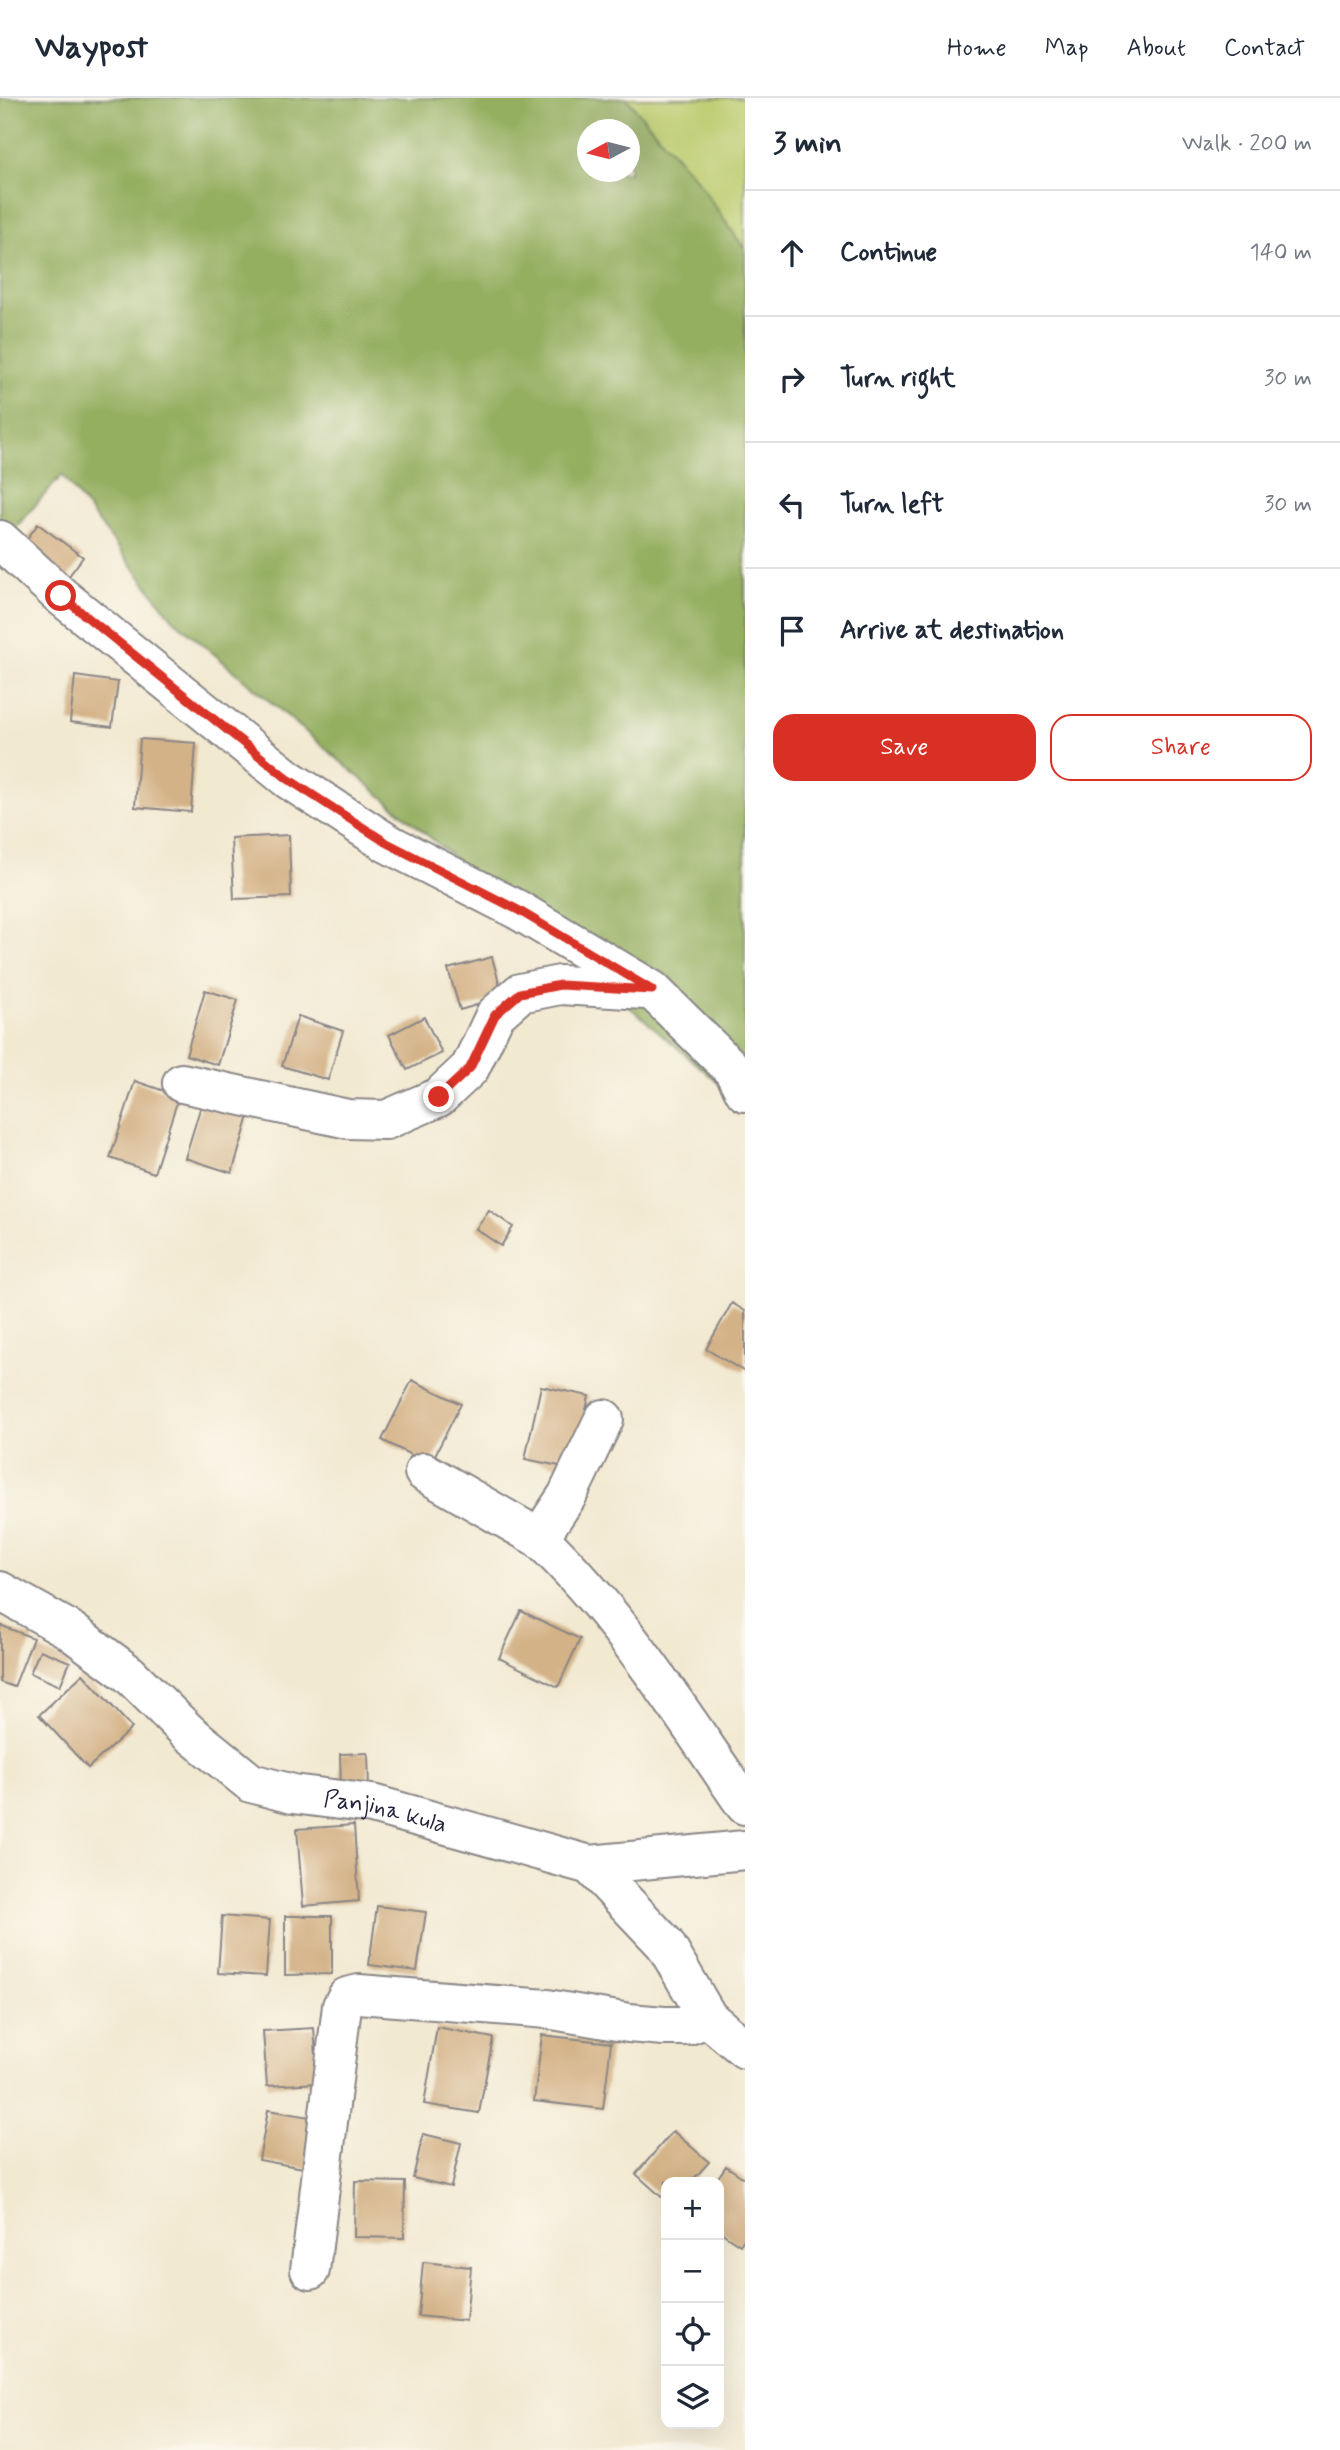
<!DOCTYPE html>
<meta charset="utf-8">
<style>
body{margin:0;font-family:Mynerve,sans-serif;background:#f6f6f7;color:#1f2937}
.controls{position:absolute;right:21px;bottom:21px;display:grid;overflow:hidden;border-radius:14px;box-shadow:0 7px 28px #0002}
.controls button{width:63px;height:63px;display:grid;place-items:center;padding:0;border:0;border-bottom:2px solid #e0e1e3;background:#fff;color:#1f2937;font:35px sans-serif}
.compass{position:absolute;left:577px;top:21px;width:63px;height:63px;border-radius:50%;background:#fff;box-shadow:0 7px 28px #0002;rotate:263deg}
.stop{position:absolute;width:21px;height:21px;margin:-16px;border:5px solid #d93025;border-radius:50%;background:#fff}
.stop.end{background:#d93025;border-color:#fff;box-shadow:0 2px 7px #0008}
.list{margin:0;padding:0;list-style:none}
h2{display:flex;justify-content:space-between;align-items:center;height:91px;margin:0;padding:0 28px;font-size:30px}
h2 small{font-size:23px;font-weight:400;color:#747a83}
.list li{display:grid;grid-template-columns:46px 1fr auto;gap:21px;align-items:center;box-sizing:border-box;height:126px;padding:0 28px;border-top:2px solid #e0e1e3}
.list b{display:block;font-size:26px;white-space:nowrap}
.list em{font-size:23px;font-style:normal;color:#747a83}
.actions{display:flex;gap:14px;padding:21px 28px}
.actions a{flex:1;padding:16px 0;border:2px solid #d93025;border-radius:21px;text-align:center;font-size:24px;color:#d93025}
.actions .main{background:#d93025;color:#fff}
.icon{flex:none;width:38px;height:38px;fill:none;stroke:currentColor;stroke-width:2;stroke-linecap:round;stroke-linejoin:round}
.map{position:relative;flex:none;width:745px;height:2352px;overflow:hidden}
header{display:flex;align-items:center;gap:42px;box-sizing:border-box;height:98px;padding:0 35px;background:#fff;border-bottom:2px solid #e0e1e3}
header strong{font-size:33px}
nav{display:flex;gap:38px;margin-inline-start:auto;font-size:24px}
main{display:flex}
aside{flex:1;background:#fff}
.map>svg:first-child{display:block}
.green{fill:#bbcb6d;stroke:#6e7654;stroke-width:2}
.forest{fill:#94af60;stroke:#5b684e;stroke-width:2;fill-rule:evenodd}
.building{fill:#d4b287}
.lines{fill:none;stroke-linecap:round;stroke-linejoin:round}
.minor-casing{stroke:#8a8686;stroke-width:42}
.minor{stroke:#fff;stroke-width:38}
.route{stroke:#d93025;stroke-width:9}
.labels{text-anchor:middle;stroke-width:6;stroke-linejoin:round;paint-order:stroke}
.street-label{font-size:24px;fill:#22223b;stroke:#fbf7ec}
</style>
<header>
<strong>Waypost</strong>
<nav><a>Home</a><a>Map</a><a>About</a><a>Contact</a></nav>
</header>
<main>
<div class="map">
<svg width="745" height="2352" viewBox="0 0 745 2352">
<rect width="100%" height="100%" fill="#fbf7ec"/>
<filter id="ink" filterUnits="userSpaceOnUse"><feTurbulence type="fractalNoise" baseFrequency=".0143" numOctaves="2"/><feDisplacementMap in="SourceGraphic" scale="14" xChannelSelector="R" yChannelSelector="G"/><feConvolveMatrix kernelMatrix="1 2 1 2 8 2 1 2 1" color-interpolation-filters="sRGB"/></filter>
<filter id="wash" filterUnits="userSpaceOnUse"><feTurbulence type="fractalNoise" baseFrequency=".00686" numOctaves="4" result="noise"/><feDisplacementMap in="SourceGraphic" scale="28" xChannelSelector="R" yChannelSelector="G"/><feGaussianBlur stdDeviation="1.57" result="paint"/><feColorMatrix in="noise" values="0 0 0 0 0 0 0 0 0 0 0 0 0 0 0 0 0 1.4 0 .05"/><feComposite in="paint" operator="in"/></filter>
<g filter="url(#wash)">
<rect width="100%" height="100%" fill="#f2e9d1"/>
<path class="green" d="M626 0H745V152L697 82Z"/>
<path class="forest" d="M0 0H626L697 82 745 152V1007L173 521 62 377 0 447ZM587 32H629V74H587Z"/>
<g id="blocks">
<path class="building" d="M38 426 83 459 66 482 21 449Z
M75 578 118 584 112 629 70 624Z
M140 641 196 645 191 714 135 709Z
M289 737 291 799 234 801 231 740Z
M492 859 503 899 460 912 448 871Z
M205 892 238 902 218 967 186 957Z
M298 918 343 933 328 982 282 968Z
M424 919 442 955 407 972 389 937Z
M135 983 179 998 154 1075 110 1060Z
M203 1001 250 1015 232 1075 185 1060Z
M489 1112 513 1129 501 1148 476 1131Z
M732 1205 745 1213V1274L706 1251Z
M412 1282 461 1306 430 1367 382 1342Z
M541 1288 589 1298 574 1371 525 1361Z
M521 1513 580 1541 558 1589 499 1560Z
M0 1527 33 1540 14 1589 0 1584Z
M40 1552 70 1564 60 1588 30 1575Z
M83 1576 132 1630 88 1670 39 1617Z
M368 1655 369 1690 341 1691 340 1656Z
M354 1727 359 1803 303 1808 297 1731Z
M377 1808 426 1814 417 1873 369 1867Z
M222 1818 270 1822 266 1878 218 1875Z
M285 1818H332V1876L285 1877Z
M437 1929 493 1940 479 2015 424 2006Z
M314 1930 318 1985 267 1988 263 1933Z
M542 1937 611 1945 603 2011 534 2003Z
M268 2012 322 2021 314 2072 259 2062Z
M673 2033 709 2064 691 2084H666V2103L636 2076Z
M423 2036 461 2045 451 2089 413 2080Z
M726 2068 745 2081V2140L740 2147 719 2133V2084H715Z
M355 2083 405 2084 404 2140 354 2139Z
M423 2164 471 2169 466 2223 418 2218Z"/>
</g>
</g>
<g filter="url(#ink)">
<use href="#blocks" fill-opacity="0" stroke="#8a8686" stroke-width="2"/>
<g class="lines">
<defs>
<g id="minor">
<path d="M0 442 61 498 288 681 387 745 518 812 652 892 733 972 745 994"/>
<path d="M182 985 348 1021 386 1022 439 999 470 970 495 917 520 895 560 887 646 892"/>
<path d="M604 1321 567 1398 539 1440C621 1518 681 1615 745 1707"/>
<path d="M424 1374 539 1440"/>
<path id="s1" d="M0 1493 68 1531 129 1576 188 1634 251 1685 293 1696 372 1706 590 1767 665 1846 708 1920 745 1951"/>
<path d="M590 1767 745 1752"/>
<path d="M310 2172 342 1908 347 1899 359 1896 547 1911 629 1925 664 1928H686L708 1920"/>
</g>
</defs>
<use href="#minor" class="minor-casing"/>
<use href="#minor" class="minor"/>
</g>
</g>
<g class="lines" filter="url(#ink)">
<path class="route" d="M61 498 288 681 387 745 518 812 652 892 560 887 520 895 495 917 470 970 439 999"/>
</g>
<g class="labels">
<g class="street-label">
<text dy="8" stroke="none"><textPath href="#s1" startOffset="455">Panjina kula</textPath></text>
</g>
</g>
</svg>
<div class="controls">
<button>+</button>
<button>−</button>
<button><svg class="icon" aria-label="locate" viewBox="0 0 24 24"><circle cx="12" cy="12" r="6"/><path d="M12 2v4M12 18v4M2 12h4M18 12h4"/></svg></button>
<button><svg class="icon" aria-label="layers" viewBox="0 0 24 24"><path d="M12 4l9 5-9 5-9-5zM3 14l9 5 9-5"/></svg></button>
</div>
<svg class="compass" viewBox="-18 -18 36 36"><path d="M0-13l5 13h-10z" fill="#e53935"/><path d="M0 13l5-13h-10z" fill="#747a83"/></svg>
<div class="stop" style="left:61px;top:498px"></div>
<div class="stop end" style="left:439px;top:999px"></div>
</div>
<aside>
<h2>3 min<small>Walk · 200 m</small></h2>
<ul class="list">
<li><svg class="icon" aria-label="ahead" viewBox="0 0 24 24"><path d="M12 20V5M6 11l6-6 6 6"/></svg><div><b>Continue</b></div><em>140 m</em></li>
<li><svg class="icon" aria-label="right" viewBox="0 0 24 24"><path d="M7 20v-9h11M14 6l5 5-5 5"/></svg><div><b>Turn right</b></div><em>30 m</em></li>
<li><svg class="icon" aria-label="left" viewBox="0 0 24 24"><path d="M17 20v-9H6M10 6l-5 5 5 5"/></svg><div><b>Turn left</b></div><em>30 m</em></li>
<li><svg class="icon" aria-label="arrive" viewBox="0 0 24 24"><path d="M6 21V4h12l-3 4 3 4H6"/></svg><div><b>Arrive at destination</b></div></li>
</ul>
<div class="actions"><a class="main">Save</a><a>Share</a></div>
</aside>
</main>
